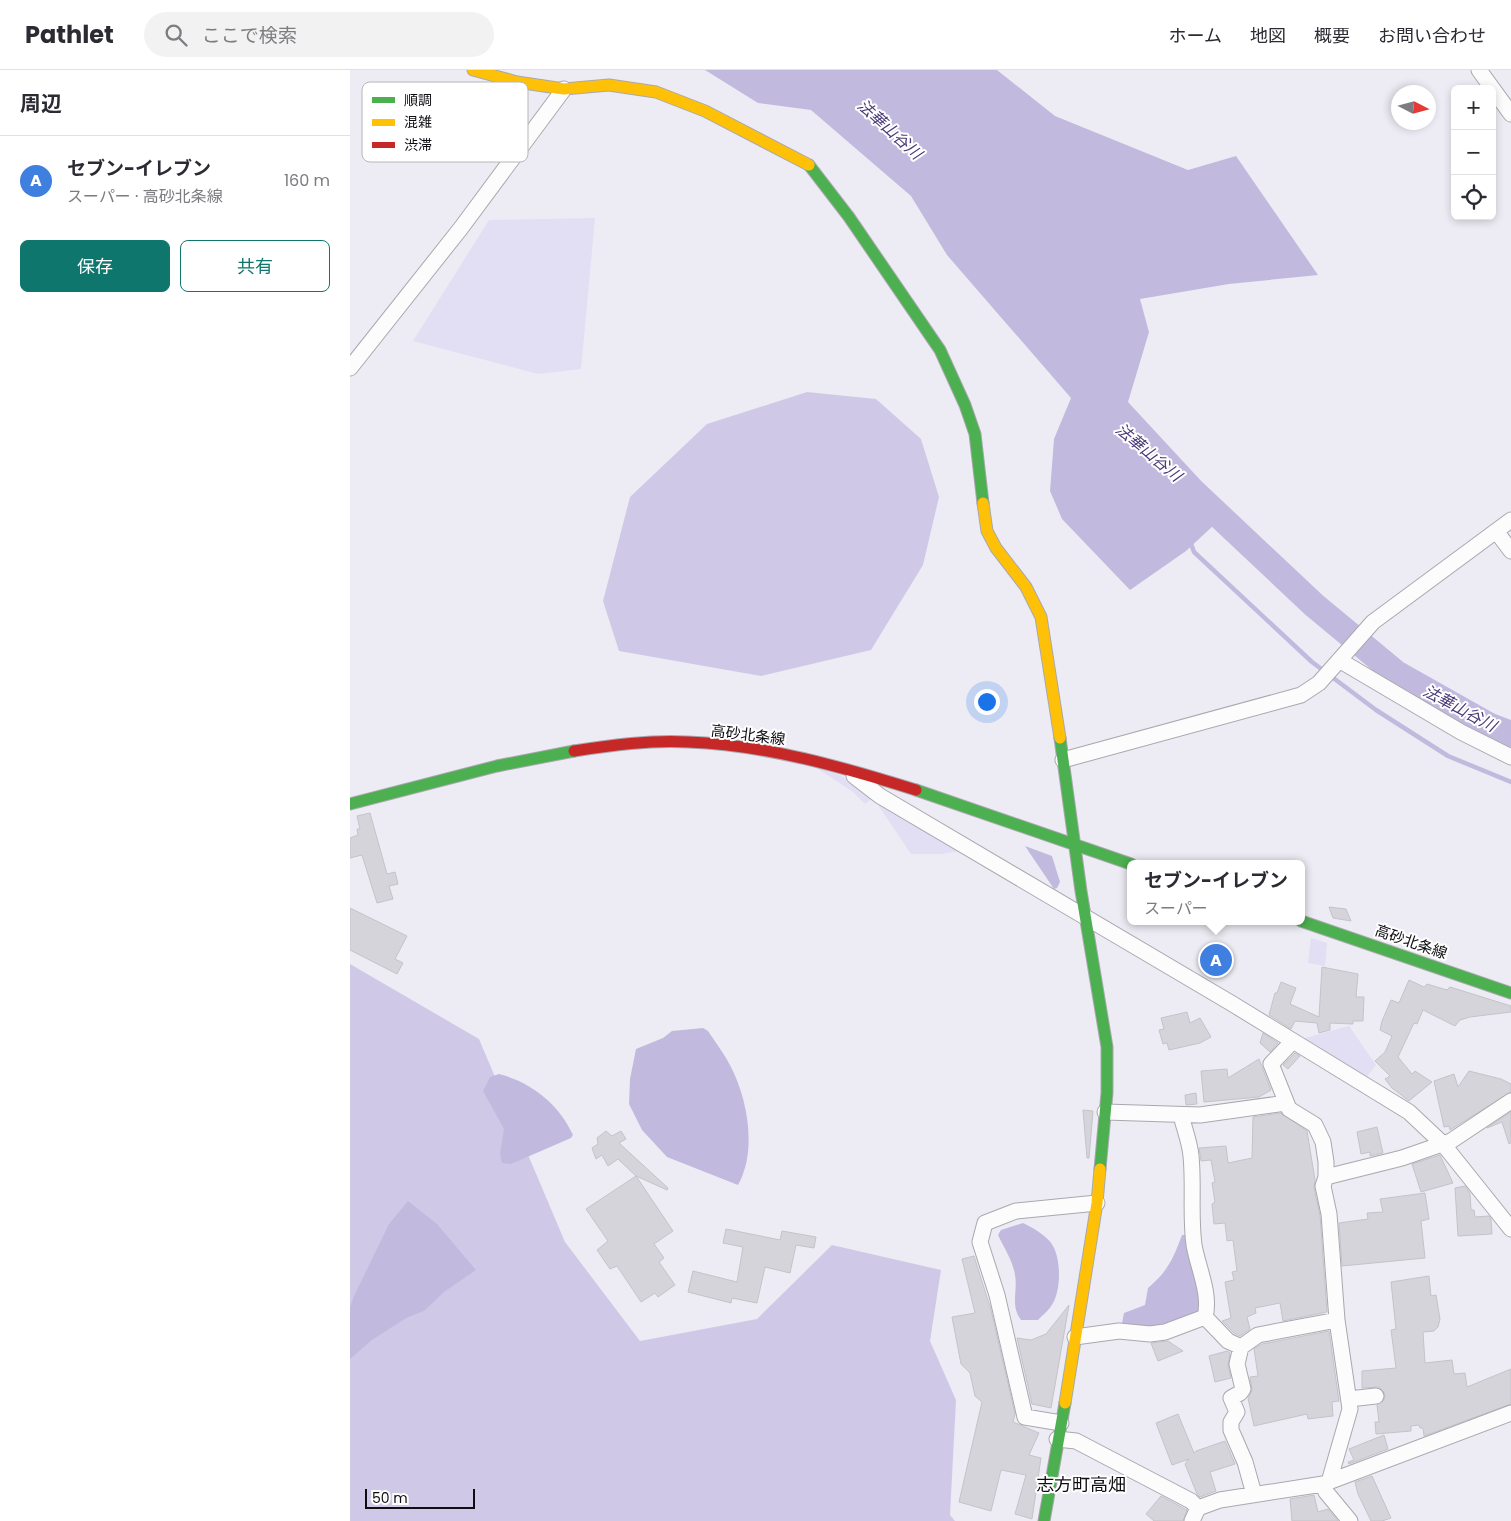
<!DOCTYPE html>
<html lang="ja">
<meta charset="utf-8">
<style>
body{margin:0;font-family:Poppins,"Noto Sans JP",sans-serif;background:#f2f2f3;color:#2b2b33}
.controls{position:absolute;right:15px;top:15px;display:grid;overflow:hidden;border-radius:8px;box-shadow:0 2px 8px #0003}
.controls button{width:45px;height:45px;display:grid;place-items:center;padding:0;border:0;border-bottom:1px solid #e1e1e2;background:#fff;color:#2b2b33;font:25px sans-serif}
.compass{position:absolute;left:1041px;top:15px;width:45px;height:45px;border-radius:50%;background:#fff;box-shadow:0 2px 8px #0003;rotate:96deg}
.scale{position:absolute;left:15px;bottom:12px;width:110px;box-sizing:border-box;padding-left:5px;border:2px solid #0e0d12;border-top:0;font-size:14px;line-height:18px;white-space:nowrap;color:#0e0d12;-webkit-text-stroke:4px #fff;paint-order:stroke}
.you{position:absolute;left:636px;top:631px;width:18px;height:18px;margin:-12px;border:4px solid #fff;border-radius:50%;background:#1a73e8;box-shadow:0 0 0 8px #1a73e833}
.badge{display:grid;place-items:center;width:32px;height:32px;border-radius:50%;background:#0f766e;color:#fff;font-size:16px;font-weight:700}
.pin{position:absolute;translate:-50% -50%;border:2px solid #fff;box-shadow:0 1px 5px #0006}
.popup{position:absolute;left:777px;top:790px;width:178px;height:65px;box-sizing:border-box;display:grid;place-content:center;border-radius:8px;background:#fff;filter:drop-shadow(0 1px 4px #0005);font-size:16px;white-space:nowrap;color:#7c7c81}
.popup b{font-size:19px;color:#2b2b33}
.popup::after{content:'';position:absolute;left:50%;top:100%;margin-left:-10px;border:10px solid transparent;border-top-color:#fff}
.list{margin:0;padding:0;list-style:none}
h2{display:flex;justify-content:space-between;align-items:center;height:65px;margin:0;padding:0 20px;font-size:21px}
h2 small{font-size:16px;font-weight:400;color:#7c7c81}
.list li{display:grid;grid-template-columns:32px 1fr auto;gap:15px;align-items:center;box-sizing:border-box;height:90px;padding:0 20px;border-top:1px solid #e1e1e2}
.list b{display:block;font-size:19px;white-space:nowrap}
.list p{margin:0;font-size:16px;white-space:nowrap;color:#7c7c81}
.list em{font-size:16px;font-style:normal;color:#7c7c81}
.actions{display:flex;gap:10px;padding:15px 20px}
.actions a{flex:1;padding:11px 0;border:1px solid #0f766e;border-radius:8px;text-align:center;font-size:18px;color:#0f766e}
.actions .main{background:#0f766e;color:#fff}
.icon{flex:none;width:28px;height:28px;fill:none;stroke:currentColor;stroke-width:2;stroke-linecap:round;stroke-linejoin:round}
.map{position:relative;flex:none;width:1161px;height:1451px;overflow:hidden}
header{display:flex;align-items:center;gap:30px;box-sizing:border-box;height:70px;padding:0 25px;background:#fff;border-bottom:1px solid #e1e1e2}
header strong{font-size:24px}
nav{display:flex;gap:28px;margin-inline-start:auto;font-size:18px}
.search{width:350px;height:45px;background:#f2f2f3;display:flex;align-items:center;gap:12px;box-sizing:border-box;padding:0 18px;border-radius:28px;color:#7c7c81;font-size:19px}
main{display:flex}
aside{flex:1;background:#fff}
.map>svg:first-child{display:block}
.green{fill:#e2def3}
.forest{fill:#cfc9e7}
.water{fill:#c1bade}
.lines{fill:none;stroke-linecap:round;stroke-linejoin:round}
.stream{stroke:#c1bade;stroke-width:4.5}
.river{stroke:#c1bade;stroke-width:26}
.building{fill:#d5d4db;stroke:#c4c3c9}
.street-casing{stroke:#a9a8ae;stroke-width:17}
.fast-casing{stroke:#a9a8ae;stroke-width:13}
.slow-casing{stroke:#a9a8ae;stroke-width:13}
.jam-casing{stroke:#a9a8ae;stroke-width:13}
.street{stroke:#fcfcfd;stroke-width:15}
.fast{stroke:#4caf50;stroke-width:11}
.slow{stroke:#ffc107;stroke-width:11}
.jam{stroke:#c62828;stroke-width:11}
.labels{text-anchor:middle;stroke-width:4;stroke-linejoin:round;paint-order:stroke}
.street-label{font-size:15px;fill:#0e0d12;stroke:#fff}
.water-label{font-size:16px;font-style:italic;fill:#4a3975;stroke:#fff}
.quarter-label{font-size:18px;fill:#0e0d12;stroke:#fff}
.key{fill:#fff;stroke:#b7b6b8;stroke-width:1}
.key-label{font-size:14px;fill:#0e0d12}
</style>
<header>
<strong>Pathlet</strong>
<div class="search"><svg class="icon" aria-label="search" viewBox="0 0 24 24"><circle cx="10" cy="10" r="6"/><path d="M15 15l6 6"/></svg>ここで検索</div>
<nav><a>ホーム</a><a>地図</a><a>概要</a><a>お問い合わせ</a></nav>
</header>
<main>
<aside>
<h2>周辺<small></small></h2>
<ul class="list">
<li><span class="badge" style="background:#3f7fe0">A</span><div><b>セブン-イレブン</b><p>スーパー · 高砂北条線</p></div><em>160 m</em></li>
</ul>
<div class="actions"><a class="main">保存</a><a>共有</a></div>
</aside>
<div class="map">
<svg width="1161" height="1451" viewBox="0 0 1161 1451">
<rect width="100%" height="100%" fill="#edecf4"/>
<path class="green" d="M245 148 231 299 188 304 63 271 139 150Z
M467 698 492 706 523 728 515 734 503 722Z
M524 729 610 781 590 784H561Z
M961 868 977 873 975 896 958 893Z
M999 956 1026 995 1016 1008 955 970V968Z"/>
<path class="forest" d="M457 322 526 329 571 369 589 427 573 495 521 580 411 606 269 581 253 531 280 427 357 354Z
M0 894 129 969 215 1172 290 1271 407 1249 482 1175 591 1200 580 1271 606 1330 600 1445 605 1451H0Z"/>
<path class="water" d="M355 0H647L705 46 838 100 886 86 968 205 879 214 790 229 799 262 778 332 879 441 836 481 780 520 712 449 700 421 704 369 721 328 597 185 561 126 461 40 408 33Z
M675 776 702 786 710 812 707 818 704 819Z
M353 958 358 961C366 973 375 985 381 997 398 1030 407 1082 388 1115L317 1087 292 1060 279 1034 280 1009 286 979 313 968 322 961Z
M149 1004C181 1012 209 1034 223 1065L221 1068 161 1094 152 1093 150 1084 154 1059 133 1021 140 1007Z
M58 1131 87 1154 126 1200 94 1222 74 1241 56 1248 22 1270 0 1289V1237L4 1226 39 1154Z
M673 1153C683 1158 698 1166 703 1176 711 1190 711 1219 703 1233 700 1239 693 1245 688 1250H671C660 1236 668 1221 665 1205 663 1191 654 1178 648 1165L651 1160Z
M832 1165H838L851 1232 850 1241 806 1258 772 1253 774 1243 795 1235 798 1218C818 1201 823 1189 832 1165Z"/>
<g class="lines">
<path class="stream" d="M840 471 844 482 962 592 1026 640 1098 686 1161 712"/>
<path class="river" d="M846 424 964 535 1046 603 1140 656 1161 664"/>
</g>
<path class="building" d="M20 743 37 804 45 802 48 814 39 816 43 829 27 833 12 785 0 788V768L8 765 7 759H10L7 746Z
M979 837 996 839 1001 851 983 848Z
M0 838 57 866 45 889 53 893 47 904 0 880Z
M857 879 877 882 874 901 854 898Z
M972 897 1008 904 1006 927H1014L1013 951H1003V954L980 953V960L969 963 967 953 945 951 941 959 919 945 925 923H927L931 912 946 918 940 934 969 947Z
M1059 910 1074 917 1077 914 1097 920 1100 917 1161 936V942L1120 947 1110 950 1105 956 1073 940 1067 954 1064 953 1048 987 1062 1004 1065 1001 1082 1012 1059 1031 1042 1018 1035 1009 1040 1006 1025 991 1035 982 1042 966 1030 960 1032 951 1041 930 1049 933Z
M837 942 840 953 850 948 861 967 850 973 819 980 817 973 813 974 809 960 814 959 811 948Z
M913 963 928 973 920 982 910 973Z
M945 983 950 986 938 999 933 995Z
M909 989 921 1020 909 1027 854 1032 851 1001 877 999 878 1008Z
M1119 1001 1151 1009 1161 1014V1022L1100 1060 1099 1056 1094 1057 1084 1011 1104 1004 1108 1017Z
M846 1023 847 1034 836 1035 835 1025Z
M733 1040 743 1041 739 1088H737Z
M1161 1042V1073L1159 1074 1152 1052 1137 1058Z
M931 1043 957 1061 965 1110 964 1118 970 1145 977 1242 933 1251 930 1233 905 1238 906 1243 897 1247 900 1259 890 1266 884 1263 872 1251 881 1248 875 1212 884 1210 882 1202 887 1201 883 1170 877 1171 875 1153 864 1154 862 1134 865 1132 862 1113 865 1112 861 1090 851 1091 849 1078 876 1076 878 1093 902 1088 903 1047Z
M1027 1057 1033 1083 1020 1086V1082L1011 1084 1007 1062Z
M256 1061 262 1066 271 1061 276 1069 269 1073 318 1118 317 1120 286 1106 323 1161 304 1174 314 1188 309 1192 325 1215 308 1227 305 1223 291 1232 267 1196 260 1199 247 1180 258 1171 236 1139 286 1106 268 1089 258 1096 252 1085 246 1089 242 1078 248 1074 247 1068Z
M1090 1085 1103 1113 1071 1122 1062 1094Z
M1115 1116 1120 1123 1121 1140H1124L1125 1147 1139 1146 1141 1149 1142 1164 1108 1166 1105 1118Z
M1075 1123 1079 1149 1071 1151 1075 1188 992 1196 989 1153 1018 1149 1017 1143 1033 1142 1030 1129Z
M376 1159 430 1170 432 1161 466 1167 464 1178 446 1175 440 1203 415 1197 407 1233 382 1228 381 1233 338 1222 343 1201 387 1212 393 1177 373 1173Z
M624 1186 641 1240 665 1344 663 1352 689 1363 679 1385 691 1388 682 1449 665 1444 676 1405 651 1400 641 1441 609 1432 632 1332 625 1326 620 1303 611 1294 602 1247 625 1243 612 1189Z
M1079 1206 1081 1226 1086 1225 1090 1249 1088 1257 1084 1261 1073 1262 1075 1293 1102 1290 1104 1304 1115 1303 1117 1317 1161 1299V1334L1074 1366 1073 1358H1070L1069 1355 1061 1356V1361L1026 1364 1025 1352H1029L1027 1335 1034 1330 1035 1324 1029 1317 1012 1318V1301L1046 1298 1041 1260 1046 1259 1041 1212Z
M719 1235 701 1338 682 1334 667 1268 681 1270 696 1264Z
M979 1261 989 1331 982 1332 983 1346 958 1349 957 1344 904 1356 898 1328 902 1320 900 1307 908 1306 904 1279 912 1274Z
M818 1271 833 1281 808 1291 801 1273Z
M877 1281 880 1283 878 1296 881 1308 865 1312 859 1286Z
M828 1344 844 1383 846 1381 875 1371 885 1394 860 1402 866 1421 850 1427 847 1424 835 1394 839 1389 822 1395 806 1353Z
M1034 1365 1038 1379 999 1394 998 1392 1004 1390 999 1379Z
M1022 1406 1041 1448 1032 1451H1021L1008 1424 1005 1412Z
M964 1425 968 1442 978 1439 988 1451H942L940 1429Z
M811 1426 837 1440 833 1451H804L796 1444Z"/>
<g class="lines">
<defs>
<path id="street" d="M1129 0 1161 44
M0 298 111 158 214 19
M1146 461 1161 481
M989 590 1111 662 1161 687
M713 690 951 625 969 613 1023 552 1161 450
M504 706 530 726 881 933 1059 1042 1093 1074 1161 1159
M943 971 921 994 939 1039 965 1055 973 1072 976 1092V1107L973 1116 979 1144 987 1250 1000 1339 979 1412
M755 1042 850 1045 936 1033
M976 1107 1052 1088 1101 1071 1161 1031
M855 1247 878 1271 891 1277
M725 1267 769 1261 800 1264 815 1262 855 1247C861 1224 848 1198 844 1175 840 1145 844 1116 841 1086 840 1073 834 1058 831 1045
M999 1329 1026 1326
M711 1353 675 1347 647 1225 630 1172 635 1153 666 1141 747 1133
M707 1369 726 1371 841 1431 848 1438
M973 1414 976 1422 1000 1451
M904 1424 895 1392 881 1360V1352L887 1342 881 1328 890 1323 893 1319 887 1294 891 1277 908 1265 987 1250
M842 1451 848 1438 870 1430 973 1414 1161 1343"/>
<path id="fast" d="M459 95 499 147 590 280 615 335 625 364 633 433
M710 668 731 821 757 977V1023L750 1099
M566 720 781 794
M0 734 147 696 224 681
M951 851 1161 923
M694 1451 715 1333"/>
<path id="slow" d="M123 0 167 12 214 19 259 15 306 22 355 41 459 95
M633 433 637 461 646 478 676 517 691 547 710 668
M715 1333 747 1133 750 1099"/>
<path id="jam" d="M224 681C262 675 300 670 338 672 417 675 492 697 566 720"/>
</defs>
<use href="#street" class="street-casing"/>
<use href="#fast" class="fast-casing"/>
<use href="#slow" class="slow-casing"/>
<use href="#jam" class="jam-casing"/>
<use href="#street" class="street"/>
<use href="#fast" class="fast"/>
<use href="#slow" class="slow"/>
<use href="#jam" class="jam"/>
</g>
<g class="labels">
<g class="street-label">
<text transform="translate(398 665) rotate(7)" y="5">高砂北条線</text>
<text transform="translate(1061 872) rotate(19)" y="5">高砂北条線</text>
</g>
<g class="water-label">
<text transform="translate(540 59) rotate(42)" y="6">法華山谷川</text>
<text transform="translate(799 382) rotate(40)" y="6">法華山谷川</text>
<text transform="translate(1110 638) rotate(28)" y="6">法華山谷川</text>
</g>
<g class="quarter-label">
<text x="731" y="1421">志方町高畑</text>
</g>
</g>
<rect x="12" y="12" width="166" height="80" rx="8" class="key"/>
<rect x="22" y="27" width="23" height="6" fill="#4caf50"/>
<rect x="22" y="49" width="23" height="7" fill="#ffc107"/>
<rect x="22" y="72" width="23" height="6" fill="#c62828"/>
<g class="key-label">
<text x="54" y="35">順調</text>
<text x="54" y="57">混雑</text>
<text x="54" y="80">渋滞</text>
</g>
</svg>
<div class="controls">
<button>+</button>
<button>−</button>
<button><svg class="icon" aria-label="locate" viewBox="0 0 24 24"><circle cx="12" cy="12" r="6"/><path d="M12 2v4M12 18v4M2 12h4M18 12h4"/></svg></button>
</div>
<svg class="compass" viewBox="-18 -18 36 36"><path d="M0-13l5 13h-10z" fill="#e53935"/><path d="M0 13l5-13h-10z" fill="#7c7c81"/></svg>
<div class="scale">50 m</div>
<div class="you"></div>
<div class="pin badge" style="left:866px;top:890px;background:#3f7fe0">A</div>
<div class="popup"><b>セブン-イレブン</b>スーパー</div>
</div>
</main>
